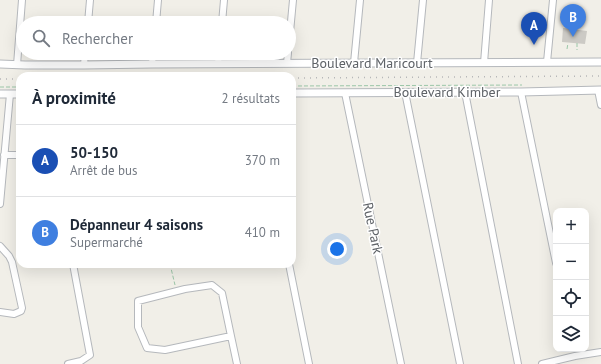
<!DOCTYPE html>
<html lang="fr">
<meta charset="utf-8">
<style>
body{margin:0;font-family:"PT Sans",sans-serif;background:#f6f6f7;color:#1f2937}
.controls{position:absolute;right:12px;bottom:12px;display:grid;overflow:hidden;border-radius:8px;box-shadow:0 4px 16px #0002}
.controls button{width:36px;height:36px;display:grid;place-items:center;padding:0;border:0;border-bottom:1px solid #e0e1e3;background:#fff;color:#1f2937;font:20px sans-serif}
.you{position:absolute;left:337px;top:249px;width:14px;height:14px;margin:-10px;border:3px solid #fff;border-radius:50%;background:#1a73e8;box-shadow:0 0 0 6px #1a73e833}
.badge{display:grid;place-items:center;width:26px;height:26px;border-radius:50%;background:#1a73e8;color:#fff;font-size:13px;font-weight:700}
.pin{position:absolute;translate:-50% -33px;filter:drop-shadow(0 1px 2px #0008)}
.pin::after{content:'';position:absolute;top:21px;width:14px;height:12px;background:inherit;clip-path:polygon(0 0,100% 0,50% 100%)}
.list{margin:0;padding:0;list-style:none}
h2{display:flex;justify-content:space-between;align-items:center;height:52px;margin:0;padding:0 16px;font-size:17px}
h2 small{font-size:13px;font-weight:400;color:#747a83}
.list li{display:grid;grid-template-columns:26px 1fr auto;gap:12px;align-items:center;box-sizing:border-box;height:72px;padding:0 16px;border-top:1px solid #e0e1e3}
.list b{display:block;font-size:15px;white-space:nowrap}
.list p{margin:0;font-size:13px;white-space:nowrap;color:#747a83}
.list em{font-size:13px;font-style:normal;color:#747a83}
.icon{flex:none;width:22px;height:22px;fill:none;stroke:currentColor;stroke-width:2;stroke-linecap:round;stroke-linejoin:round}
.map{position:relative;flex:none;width:601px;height:364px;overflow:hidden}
.search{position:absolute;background:#fff;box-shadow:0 4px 16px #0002;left:16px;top:16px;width:280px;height:44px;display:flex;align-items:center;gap:10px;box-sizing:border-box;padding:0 14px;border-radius:22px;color:#747a83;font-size:15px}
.panel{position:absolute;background:#fff;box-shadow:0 4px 16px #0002;left:16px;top:72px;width:280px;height:196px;border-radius:12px}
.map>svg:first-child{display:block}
.building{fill:#cccac5}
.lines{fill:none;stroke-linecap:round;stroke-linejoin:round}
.minor-casing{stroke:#b5b8bc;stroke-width:8}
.tertiary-casing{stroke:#b5b8bc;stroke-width:9}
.path{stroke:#9cc7a9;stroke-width:1;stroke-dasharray:4 2;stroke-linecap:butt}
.minor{stroke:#fff;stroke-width:6}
.tertiary{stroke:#fff;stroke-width:7}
.rail{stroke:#b6b7b8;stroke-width:1.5;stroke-dasharray:1 5;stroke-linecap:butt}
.labels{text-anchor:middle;stroke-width:3;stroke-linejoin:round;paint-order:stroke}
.street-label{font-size:14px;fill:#5f6368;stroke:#fff}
</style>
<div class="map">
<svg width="601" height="364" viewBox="0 0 601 364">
<rect width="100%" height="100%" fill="#f1efe8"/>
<path class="building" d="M563 28 587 31 585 44 562 42Z"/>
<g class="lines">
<defs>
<path id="minor" d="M88 23 90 0
M156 23 158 0
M222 23 224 0
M289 43 293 0
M547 62 553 0
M287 63 288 53
M354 63 360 0
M417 63 423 0
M484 63 489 0
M152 64 153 53
M218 64 219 53
M17 65 22 0
M84 65 85 53
M598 90 601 105
M405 92 460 364
M465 92 518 364
M521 92 556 263
M345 93 401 364
M4 155H20
M0 204 10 94
M0 246 9 256 12 262 22 308 21 311 14 314 0 312
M289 264 309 364
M231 336 165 350 147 348 138 327V301L185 289 212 285 222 293 231 336 237 364
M68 364 81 361 90 355 73 264
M542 364 575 356 601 352"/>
<path id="tertiary" d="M0 64 25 65H84L152 64 601 62
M292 93 521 92 601 90
M0 94H20"/>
</defs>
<use href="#minor" class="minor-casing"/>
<use href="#tertiary" class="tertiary-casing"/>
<path class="path" d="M577 43V50
M567 49 568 43
M292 86 522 85
M0 87H20
M170 264 175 285"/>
<use href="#minor" class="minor"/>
<use href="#tertiary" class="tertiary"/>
<path class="rail" d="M292 78 601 76
M0 79H20"/>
</g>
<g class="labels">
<g class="street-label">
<text x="372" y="68">Boulevard Maricourt</text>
<text x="447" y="97">Boulevard Kimber</text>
<text transform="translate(373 228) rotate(78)" y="5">Rue Park</text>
</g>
</g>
</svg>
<div class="controls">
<button>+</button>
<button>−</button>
<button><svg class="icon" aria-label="locate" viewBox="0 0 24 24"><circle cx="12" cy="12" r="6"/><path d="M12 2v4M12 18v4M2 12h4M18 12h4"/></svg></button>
<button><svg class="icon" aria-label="layers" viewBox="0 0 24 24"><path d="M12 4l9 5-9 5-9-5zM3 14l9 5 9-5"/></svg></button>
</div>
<div class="you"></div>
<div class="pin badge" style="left:534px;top:45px;background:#1a4fb4">A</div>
<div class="pin badge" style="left:573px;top:37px;background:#3f7fe0">B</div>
<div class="search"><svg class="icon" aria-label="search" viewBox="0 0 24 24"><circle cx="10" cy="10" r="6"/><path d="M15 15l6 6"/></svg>Rechercher</div>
<section class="panel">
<h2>À proximité<small>2 résultats</small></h2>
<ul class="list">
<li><span class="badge" style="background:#1a4fb4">A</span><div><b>50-150</b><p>Arrêt de bus</p></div><em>370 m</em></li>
<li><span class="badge" style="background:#3f7fe0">B</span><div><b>Dépanneur 4 saisons</b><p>Supermarché</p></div><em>410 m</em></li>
</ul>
</section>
</div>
